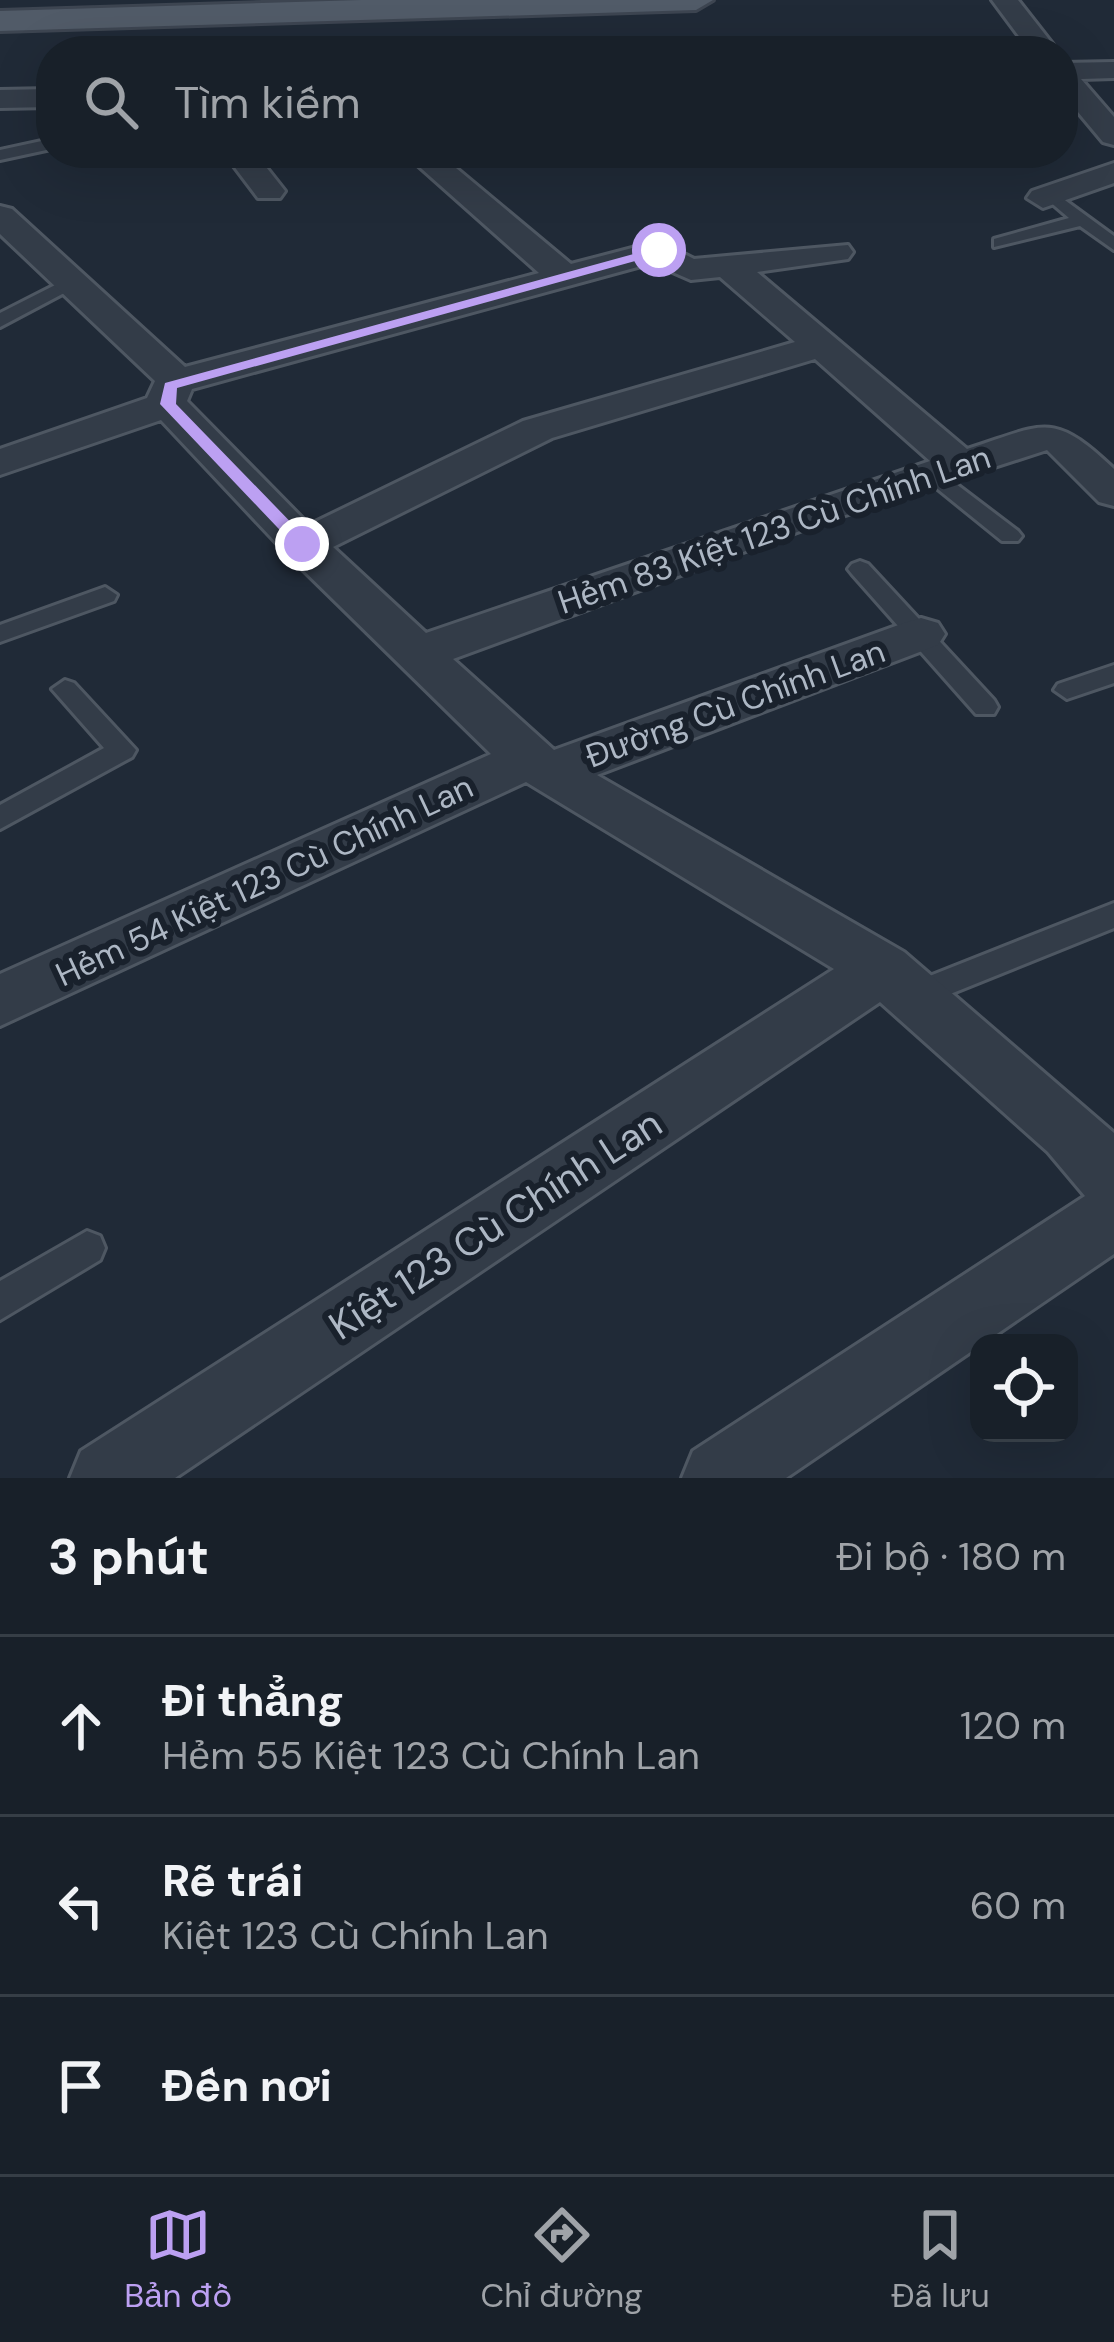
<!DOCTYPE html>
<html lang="vi">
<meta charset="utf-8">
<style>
body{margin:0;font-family:"DM Sans",sans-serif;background:#212831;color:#f1f3f6}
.controls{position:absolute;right:36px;bottom:36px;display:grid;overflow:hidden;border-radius:24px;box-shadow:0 12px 48px #0002}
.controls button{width:108px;height:108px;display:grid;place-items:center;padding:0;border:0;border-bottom:3px solid #363e46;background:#182029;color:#f1f3f6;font:60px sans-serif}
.stop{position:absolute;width:36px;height:36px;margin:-27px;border:9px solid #bca0f2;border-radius:50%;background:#fff}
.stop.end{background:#bca0f2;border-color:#fff;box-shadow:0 3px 12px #0008}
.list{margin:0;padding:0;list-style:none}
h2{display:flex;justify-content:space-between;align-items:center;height:156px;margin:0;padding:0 48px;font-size:51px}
h2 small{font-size:39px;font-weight:400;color:#9fa3a8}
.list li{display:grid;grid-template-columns:78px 1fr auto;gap:36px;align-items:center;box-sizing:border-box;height:180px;padding:0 48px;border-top:3px solid #363e46}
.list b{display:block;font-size:45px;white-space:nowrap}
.list p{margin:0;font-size:39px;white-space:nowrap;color:#9fa3a8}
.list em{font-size:39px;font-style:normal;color:#9fa3a8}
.icon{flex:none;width:66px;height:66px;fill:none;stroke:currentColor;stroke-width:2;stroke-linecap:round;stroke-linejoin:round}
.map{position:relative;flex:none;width:1114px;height:1478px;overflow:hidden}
.search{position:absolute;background:#182029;box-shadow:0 12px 48px #0002;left:36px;right:36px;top:36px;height:132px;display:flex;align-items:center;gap:30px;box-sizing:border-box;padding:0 42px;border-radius:48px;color:#9fa3a8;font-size:45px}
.sheet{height:696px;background:#182029}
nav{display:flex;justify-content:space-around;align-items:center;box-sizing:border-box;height:168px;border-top:3px solid #363e46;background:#182029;font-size:33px;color:#9fa3a8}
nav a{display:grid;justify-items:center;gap:6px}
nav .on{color:#bca0f2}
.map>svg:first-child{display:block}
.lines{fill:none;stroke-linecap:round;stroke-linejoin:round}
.service-casing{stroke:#4e5762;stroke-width:6}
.minor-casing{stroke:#4e5762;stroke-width:6}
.primary-casing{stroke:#3d4551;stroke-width:6}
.service{fill:#333c48;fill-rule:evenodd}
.minor{fill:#333c48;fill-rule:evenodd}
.primary{fill:#515b68;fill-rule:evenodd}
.route{fill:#bca0f2}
.labels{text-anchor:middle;stroke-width:12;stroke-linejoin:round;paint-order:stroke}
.street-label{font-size:33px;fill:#adb7c4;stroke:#19212c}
.near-street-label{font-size:39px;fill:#adb7c4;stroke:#19212c}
</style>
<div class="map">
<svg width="1114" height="1478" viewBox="0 0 1114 1478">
<rect width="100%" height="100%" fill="#202a37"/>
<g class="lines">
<defs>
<path id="service" d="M51 139V149L0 160V150Z
M1051 190 1114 236V250L1080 226 994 247V239L1069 218 1042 195Z
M67 279 83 283 0 327V313Z
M931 465 1018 531 1022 536 1018 541H1002L923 477 920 472Z
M860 561 868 564 994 700 998 707 994 714H976L852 574 848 569 852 564Z
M105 587 117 595 114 601 0 642V625Z
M1114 665V683L1067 699 1054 690 1058 684Z
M65 680 74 683 136 750 132 757 0 829V805L104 748 52 689Z
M1114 903V928L913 1009 902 1005 897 996 902 987Z
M87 1231 100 1236 105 1248 100 1260 0 1320V1281Z"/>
<path id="minor" d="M992 0H1018L1058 51H1030Z
M1114 62V78L1081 79 1114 117V145L1103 142 1063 94V63Z
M51 89V107L0 108V90Z
M224 153H255L285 191 280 198H258Z
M404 153H438L571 264 659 241 694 259 848 245 853 252 848 259 757 272 967 449C1044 425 1051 409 1114 469V506L1099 502 1047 450 827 521 453 659 554 750 904 623 921 618 938 623 945 634 938 645 597 775 904 952 1114 1133V1254L786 1478H682L693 1451 1085 1196 1048 1152 880 1002 175 1478H70L81 1451 834 969 526 782 0 1026V974L491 754 286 553 161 420 0 475V449L147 398 155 381 0 234V206L12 209 185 367 539 273ZM652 263 691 280 720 277 795 342 523 421 309 525 187 401 192 389ZM815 359 930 461 426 633 333 547 552 438Z
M1114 163V183L1043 208 1027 198 1032 191Z"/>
<path id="primary" d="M361 0H713L696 10 0 31V11Z"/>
</defs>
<use href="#service" class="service-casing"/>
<use href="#minor" class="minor-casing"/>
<use href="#primary" class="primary-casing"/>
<use href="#service" class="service"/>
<use href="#minor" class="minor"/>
<use href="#primary" class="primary"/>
</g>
<path class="route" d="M659 247 664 253 177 388 176 404 308 540V547H296L160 404 165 383Z"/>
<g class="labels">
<g class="street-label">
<text transform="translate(774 529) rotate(-19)" y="12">Hẻm 83 Kiệt 123 Cù Chính Lan</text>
<text transform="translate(735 703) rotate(-20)" y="12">Đường Cù Chính Lan</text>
<text transform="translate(264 880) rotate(-25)" y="12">Hẻm 54 Kiệt 123 Cù Chính Lan</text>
</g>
<g class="near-street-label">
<text transform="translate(495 1224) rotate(-33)" y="14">Kiệt 123 Cù Chính Lan</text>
</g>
</g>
</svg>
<div class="controls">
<button><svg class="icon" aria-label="locate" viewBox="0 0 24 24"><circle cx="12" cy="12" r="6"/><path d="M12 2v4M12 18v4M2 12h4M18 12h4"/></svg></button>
</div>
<div class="stop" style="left:659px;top:250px"></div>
<div class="stop end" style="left:302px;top:544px"></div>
<div class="search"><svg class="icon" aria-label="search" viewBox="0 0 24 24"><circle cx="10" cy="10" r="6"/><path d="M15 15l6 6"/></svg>Tìm kiếm</div>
</div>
<section class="sheet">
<h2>3 phút<small>Đi bộ · 180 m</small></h2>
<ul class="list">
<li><svg class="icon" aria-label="ahead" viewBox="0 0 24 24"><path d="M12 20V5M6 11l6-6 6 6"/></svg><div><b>Đi thẳng</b><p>Hẻm 55 Kiệt 123 Cù Chính Lan</p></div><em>120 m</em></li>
<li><svg class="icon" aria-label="left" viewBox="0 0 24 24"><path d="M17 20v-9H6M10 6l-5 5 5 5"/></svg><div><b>Rẽ trái</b><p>Kiệt 123 Cù Chính Lan</p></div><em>60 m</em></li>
<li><svg class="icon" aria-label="arrive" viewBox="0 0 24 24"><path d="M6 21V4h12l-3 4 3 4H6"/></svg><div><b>Đến nơi</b></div></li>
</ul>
</section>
<nav>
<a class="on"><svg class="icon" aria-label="map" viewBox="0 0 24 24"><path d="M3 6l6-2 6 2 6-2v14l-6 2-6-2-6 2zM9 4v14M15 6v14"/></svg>Bản đồ</a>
<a><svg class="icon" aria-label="directions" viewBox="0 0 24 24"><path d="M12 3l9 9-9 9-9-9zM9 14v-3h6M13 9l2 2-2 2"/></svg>Chỉ đường</a>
<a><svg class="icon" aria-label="saved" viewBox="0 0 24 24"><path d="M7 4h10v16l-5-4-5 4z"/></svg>Đã lưu</a>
</nav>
